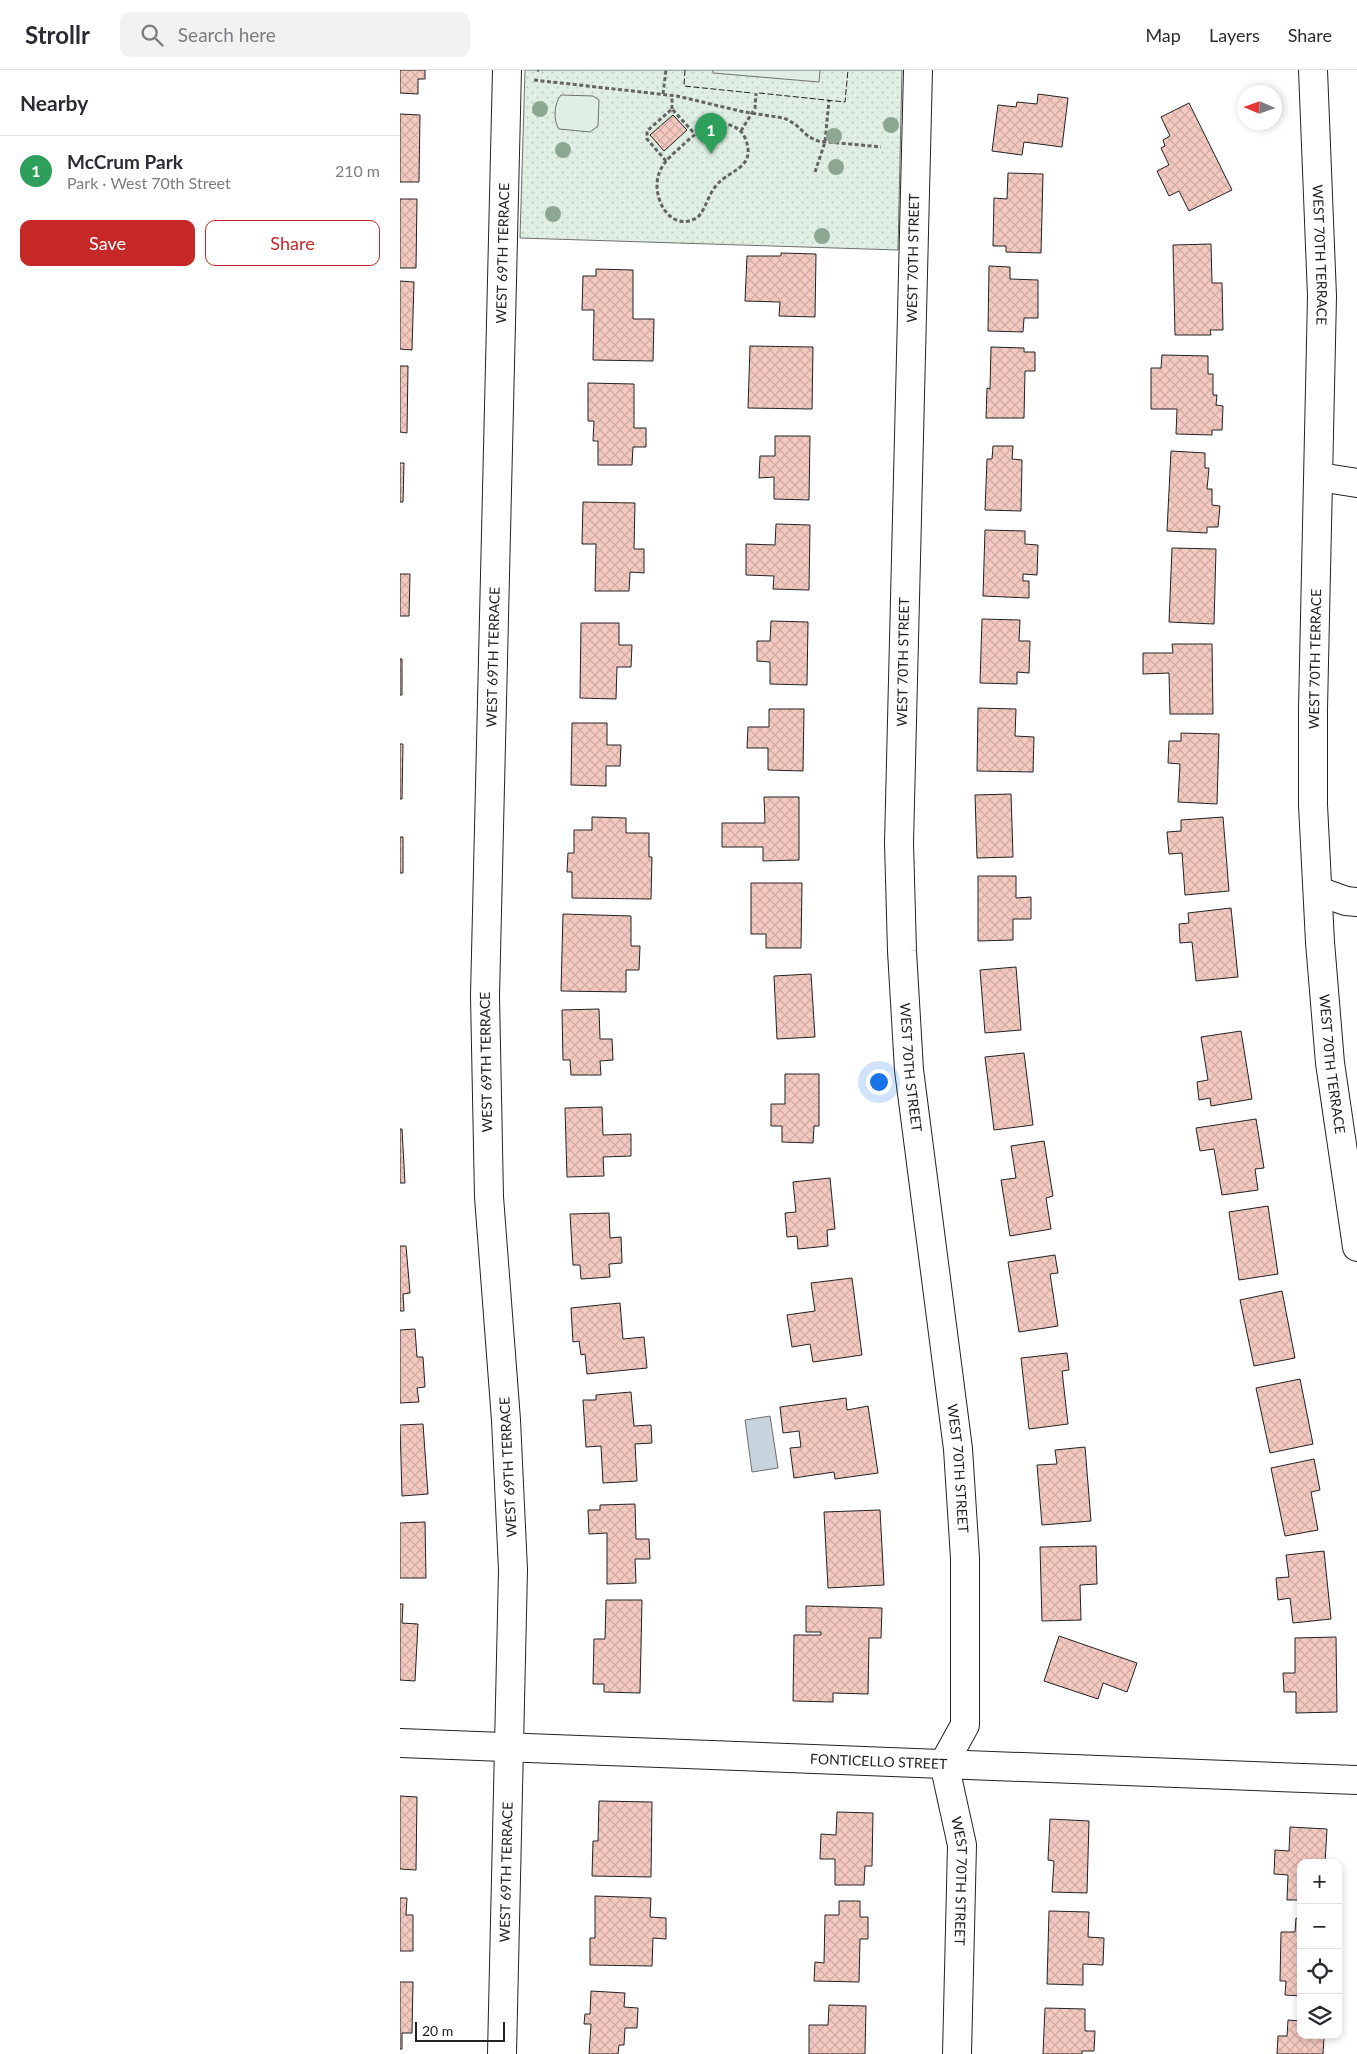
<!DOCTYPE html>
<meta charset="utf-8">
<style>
body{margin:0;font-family:Lato,sans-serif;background:#f2f2f3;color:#2b2b33}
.controls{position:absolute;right:15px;bottom:15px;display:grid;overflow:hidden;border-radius:10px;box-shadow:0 2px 8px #0003}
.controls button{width:45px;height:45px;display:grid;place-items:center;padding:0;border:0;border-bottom:1px solid #e1e1e2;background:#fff;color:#2b2b33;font:25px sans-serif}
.compass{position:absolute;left:837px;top:15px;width:45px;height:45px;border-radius:50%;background:#fff;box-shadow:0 2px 8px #0003;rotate:272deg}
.scale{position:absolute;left:15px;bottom:12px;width:90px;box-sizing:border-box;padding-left:5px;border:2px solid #222;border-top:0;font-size:14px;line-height:18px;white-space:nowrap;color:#222;-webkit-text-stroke:4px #fff;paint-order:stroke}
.you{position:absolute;left:478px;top:1011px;width:18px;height:18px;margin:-12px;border:4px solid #fff;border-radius:50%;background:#1a73e8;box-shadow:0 0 0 8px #1a73e833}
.badge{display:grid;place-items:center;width:32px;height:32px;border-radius:50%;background:#c62828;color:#fff;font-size:16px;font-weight:700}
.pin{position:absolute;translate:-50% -41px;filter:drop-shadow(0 1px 2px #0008)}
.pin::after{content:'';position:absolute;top:26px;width:18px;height:15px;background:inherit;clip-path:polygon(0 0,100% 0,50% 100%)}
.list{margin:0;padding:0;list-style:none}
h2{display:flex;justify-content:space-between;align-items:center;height:65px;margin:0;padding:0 20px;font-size:21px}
h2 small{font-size:16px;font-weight:400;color:#7c7c81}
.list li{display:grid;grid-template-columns:32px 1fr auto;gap:15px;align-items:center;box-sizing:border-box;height:70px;padding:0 20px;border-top:1px solid #e1e1e2}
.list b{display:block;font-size:19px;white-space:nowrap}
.list p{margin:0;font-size:16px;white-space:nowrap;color:#7c7c81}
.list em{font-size:16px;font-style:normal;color:#7c7c81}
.actions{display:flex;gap:10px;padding:15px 20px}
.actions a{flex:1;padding:11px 0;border:1px solid #c62828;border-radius:10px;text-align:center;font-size:18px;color:#c62828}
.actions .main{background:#c62828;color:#fff}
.icon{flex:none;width:28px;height:28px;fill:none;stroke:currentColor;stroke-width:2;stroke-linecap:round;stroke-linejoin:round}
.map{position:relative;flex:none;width:957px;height:1984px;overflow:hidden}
header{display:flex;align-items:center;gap:30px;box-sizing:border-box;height:70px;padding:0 25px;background:#fff;border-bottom:1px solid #e1e1e2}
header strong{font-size:24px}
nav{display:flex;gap:28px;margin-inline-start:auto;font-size:18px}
.search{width:350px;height:45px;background:#f2f2f3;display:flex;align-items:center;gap:12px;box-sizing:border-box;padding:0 18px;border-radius:10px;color:#7c7c81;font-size:19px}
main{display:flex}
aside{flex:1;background:#fff}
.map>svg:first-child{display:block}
.grass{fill:url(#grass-dots);stroke:#6f6f6f}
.garden{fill:#e0efe3;stroke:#6f6f6f}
.water{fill:#c7d3dd;stroke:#6f6f6f}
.building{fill:url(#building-cross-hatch);stroke:#222}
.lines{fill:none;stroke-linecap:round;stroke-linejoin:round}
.street-casing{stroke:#222;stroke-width:30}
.path{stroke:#646464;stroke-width:3;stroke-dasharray:4 2.5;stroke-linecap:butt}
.street{stroke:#fff;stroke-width:28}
.fence{stroke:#222;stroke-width:1;stroke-dasharray:6 2.5;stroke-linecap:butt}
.tree{fill:#8da692}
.labels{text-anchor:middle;stroke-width:4;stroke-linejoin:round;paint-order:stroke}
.street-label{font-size:14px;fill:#222;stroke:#fff}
</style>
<header>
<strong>Strollr</strong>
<div class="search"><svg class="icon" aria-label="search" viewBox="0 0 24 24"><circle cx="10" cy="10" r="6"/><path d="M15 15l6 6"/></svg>Search here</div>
<nav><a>Map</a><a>Layers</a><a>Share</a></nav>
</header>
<main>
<aside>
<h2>Nearby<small></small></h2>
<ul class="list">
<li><span class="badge" style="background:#2e9e5b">1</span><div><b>McCrum Park</b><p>Park · West 70th Street</p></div><em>210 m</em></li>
</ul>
<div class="actions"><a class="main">Save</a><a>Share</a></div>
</aside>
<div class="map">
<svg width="957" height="1984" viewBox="0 0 957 1984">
<defs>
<pattern id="grass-dots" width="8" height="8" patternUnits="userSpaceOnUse" patternTransform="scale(1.25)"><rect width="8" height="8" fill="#e0efe3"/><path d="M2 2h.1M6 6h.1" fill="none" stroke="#c0cdc2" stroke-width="1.8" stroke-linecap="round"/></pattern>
<pattern id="building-cross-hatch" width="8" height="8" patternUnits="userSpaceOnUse" patternTransform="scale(1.25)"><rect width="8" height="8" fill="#f3c9c0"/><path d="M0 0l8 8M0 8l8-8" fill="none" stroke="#d0aca5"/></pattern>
</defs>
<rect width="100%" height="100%" fill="#fff"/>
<path class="grass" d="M125 0H502L498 180 120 168Z"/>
<path class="garden" d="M313 0H420L419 12 313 3Z
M161 25 193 26 199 30 198 56 190 62 159 59C153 51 154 33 161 25Z"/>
<path class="water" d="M370 1346 378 1398 352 1402 345 1350Z"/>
<path class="building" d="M0 0H25V9H18V24L0 23Z
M638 24 668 28 662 77 624 72 622 85 592 81 598 35 616 37 617 32 637 34Z
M789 33 832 120 789 141 779 121 769 126 757 101 769 95 761 78 765 76 763 70 770 66 761 47Z
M0 44 20 45 19 112H0Z
M273 45 287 60 264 81 250 65Z
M608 103 643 104 641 183 606 182V176H593L594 128 607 129Z
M0 129H17L16 198H0Z
M811 174 812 213H822L823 260H810L811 265H775L773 175Z
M381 183 416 184 415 247 379 246 380 232 345 231 347 186H381Z
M589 196 610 197V209L638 210V248H624L623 262 588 261Z
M196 199 233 200V249H254L253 291 193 290 194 240H182L183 206H196Z
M0 211 14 212 12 280 0 279Z
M350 276 413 277 412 339 348 338Z
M591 277 624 278V282H635V301H625L624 348H586L587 318 590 319Z
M762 285 808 286V304H813V325H817L816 335 823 336 822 360H812V365L776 364 777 339H751V298H761Z
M0 296H8L7 363 0 362Z
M188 313 234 314V358H246V377H233L232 395H198V371H193L194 351H188Z
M375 366H410L409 430 374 429V407L359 408 360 386H375Z
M593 376H613L612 389 622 390 621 441 585 440 587 389H592Z
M771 381 805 383V398H809L807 419H812V435L820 436 818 457H807V463L767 461Z
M0 393H4L3 432H0Z
M183 432 235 433 234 479H244V503L230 502 229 521H195L196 474H182Z
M376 454 410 455 409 520 373 519 374 506 346 505V474L375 475Z
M585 460 625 461V474L638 475 637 505 623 504V511H629V528L583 526Z
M772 478 816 479 814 554 769 552Z
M0 504H10L9 546H0Z
M582 549 620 550 619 571H630L629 603 617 602V614L580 613Z
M371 551 408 552 407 615 370 614V592L357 591V571H370Z
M181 553H219V575H232L231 597H217L216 629 180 628Z
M772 574H812L813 644H770L769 603 743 604V583H773Z
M0 589H2V625H0Z
M578 638 616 639 615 666 634 667 633 702 577 701Z
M369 639H404L403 701 368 700V678H347L348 657H369Z
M172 653H207V675H221L220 696H206V716L171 715Z
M781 663 819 664 817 734 778 732 780 694 768 693 769 671H781Z
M0 674H3L2 729H0Z
M611 724 613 787 577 788 575 725Z
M364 727H399V790L363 791V777H322V753H365Z
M192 747 226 748V763H249V787H252L251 829 172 828V802H167L168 783H174V760H192Z
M823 747 829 821 785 825 782 783 769 784 767 762 781 761V750Z
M0 767H3V803H0Z
M578 806H616V828L631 827V849H613V870L578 871Z
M351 813H402L401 878H366V864H351Z
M831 838 838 907 796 911 792 872 780 873 779 854 789 853 788 843Z
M163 844 231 846V876H240L239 900H226V922L161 921Z
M616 897 621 960 585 963 580 900Z
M411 904 415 967 377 969 374 906Z
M199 939 200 969H212L213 990 200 991 201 1005H171L170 990H163L162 940Z
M841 961 852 1029 811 1036 810 1028 799 1030 797 1012 808 1010 801 967Z
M624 983 633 1055 594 1060 585 987Z
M385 1004H419V1056H414L413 1073 382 1072V1056H371V1034H385Z
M202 1037 203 1065 231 1064V1086L203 1087 204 1106 167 1107 165 1038Z
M856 1049 864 1098 855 1099 858 1120 822 1125 814 1079 800 1081 796 1058Z
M0 1059H2L5 1113H0Z
M644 1071 653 1126 646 1128 651 1159 610 1166 601 1110 616 1108 611 1076Z
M430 1108 435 1159 427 1160 428 1176 398 1179 397 1166 387 1167 385 1143 396 1142 393 1112Z
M868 1136 878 1204 839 1210 829 1142Z
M209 1143 210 1168 221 1167 222 1193 209 1194 210 1207 181 1209 180 1195H173L170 1144Z
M0 1176H6L10 1223 3 1224 4 1241H0Z
M655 1185 658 1203 650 1204 658 1256 619 1262 608 1192Z
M452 1208 462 1285 413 1292 410 1274 392 1277 387 1245 415 1241 411 1213Z
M882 1221 895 1288 854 1296 840 1230Z
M220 1233 223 1269 244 1267 247 1298 187 1304 185 1284 181 1285 179 1271 173 1272 171 1238Z
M15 1259 17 1287H23L25 1317 17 1318 19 1332 0 1333V1260Z
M667 1283 669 1300 662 1301 668 1354 629 1359 621 1288Z
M900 1309 913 1374 870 1383 856 1318Z
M231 1322 234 1356 251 1355 252 1373 235 1374 237 1411 203 1413 201 1376 186 1377 183 1330H196V1325Z
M446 1328 447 1340 468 1336 478 1403 435 1409 434 1402 394 1408 390 1378 401 1377 399 1361 383 1363 380 1337Z
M23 1354 28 1424 2 1426 0 1355Z
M685 1377 691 1451 642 1455 637 1395 657 1394 655 1380Z
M914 1389 920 1420 911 1422 918 1460 885 1466 871 1398Z
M235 1434 236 1469H249L250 1489H235L236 1513 207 1514V1463L189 1464 188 1440H200V1435Z
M480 1440 484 1515 428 1518 424 1442Z
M25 1452 26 1508H0V1453Z
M696 1476 697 1514 680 1515 681 1550 642 1551 640 1477Z
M924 1481 931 1549 893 1553 890 1528 878 1530 876 1508 889 1507 886 1485Z
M206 1530H242L240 1623 204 1622V1614H193L194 1569H205Z
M0 1534H3L2 1553 18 1554 15 1611 0 1610Z
M406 1536 482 1538 481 1568H469L468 1624 433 1623V1632L393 1631 394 1565H421V1562H406Z
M659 1566 737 1593 727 1622 703 1613 698 1629 644 1611Z
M936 1567 937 1642 896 1643V1622H884L883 1603H895V1568Z
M0 1726 17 1727 16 1800 0 1799Z
M199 1731 252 1732 251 1807 192 1806 193 1771H198Z
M437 1742 473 1743 472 1796H465L464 1815H435V1789H420L421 1764 436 1765Z
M650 1749 689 1751 687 1823 652 1822 654 1791 648 1790Z
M890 1757 927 1759 925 1793H901V1830H887L888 1805 874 1804 875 1780 889 1781Z
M195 1826 251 1828 250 1847 266 1848V1869L253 1868 252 1896 190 1895V1868H195Z
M0 1828H7L6 1845H13V1881H0Z
M439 1831H460V1847H468V1869H460L459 1912 414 1911 415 1892 424 1893 425 1845H439Z
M649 1841 689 1842 688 1867 704 1868 703 1895 683 1894V1915L647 1914Z
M896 1848 901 1849V1926L885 1925 886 1911H880L881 1862H895Z
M0 1912H13L12 1963H2V1979H0Z
M191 1921 225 1923 224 1937 238 1938 237 1958H225L224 1975H219L218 1984H189L191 1954H184L185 1944H190Z
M429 1935 466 1936 465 1984H409V1955H428Z
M645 1938 685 1939V1961H695L694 1981H682V1984H643Z
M888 1950 901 1951V1965L924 1967 923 1984H877L878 1966H887Z"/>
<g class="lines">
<defs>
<g id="street">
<path id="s1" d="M518 0 499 773 502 881 509 1000 558 1379 565 1488V1655L544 1693 562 1775 557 1984"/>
<path id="s2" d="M913 0 922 226 913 639V735L920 872 930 993 957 1177"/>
<path d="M919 407 957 413"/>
<path d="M918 821 946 831 957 832"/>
<path id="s3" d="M0 1673 957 1710"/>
<path id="s4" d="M102 1984 113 1500 106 1350 89 1127 85 926 107 0"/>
</g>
</defs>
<use href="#street" class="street-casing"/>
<path class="path" d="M134 10 277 26 344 42 384 48 395 54 409 67 418 71 481 77
M263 24 266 0
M272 39V25
M322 53C333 55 342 59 346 70 356 100 328 99 315 117 308 126 306 138 298 147 270 165 249 125 260 101 265 89 277 81 286 72 298 62 306 55 322 53Z
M341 61 355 38 356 23
M266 91 247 69V61L272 39 295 64
M415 102 425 72 429 30"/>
<use href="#street" class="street"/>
<path class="fence" d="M285 0 284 16 352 23
M138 2V0
M359 23 445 32 448 0"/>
</g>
<g class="tree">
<circle cx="140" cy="39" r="8"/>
<circle cx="491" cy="55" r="8"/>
<circle cx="434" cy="66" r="8"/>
<circle cx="163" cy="80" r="8"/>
<circle cx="436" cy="97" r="8"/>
<circle cx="153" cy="144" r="8"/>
<circle cx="422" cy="166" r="8"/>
</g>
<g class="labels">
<g class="street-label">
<text dy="5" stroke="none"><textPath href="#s4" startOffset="1802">WEST 69TH TERRACE</textPath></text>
<text dy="5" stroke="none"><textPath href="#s2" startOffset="185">WEST 70TH TERRACE</textPath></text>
<text transform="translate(513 188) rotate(-89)" y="5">WEST 70TH STREET</text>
<text dy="5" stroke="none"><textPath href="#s4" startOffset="1398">WEST 69TH TERRACE</textPath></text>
<text transform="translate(915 589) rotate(-89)" y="5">WEST 70TH TERRACE</text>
<text transform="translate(503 592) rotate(-89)" y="5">WEST 70TH STREET</text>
<text transform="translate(86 992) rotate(-91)" y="5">WEST 69TH TERRACE</text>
<text dy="5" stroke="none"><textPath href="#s2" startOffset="995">WEST 70TH TERRACE</textPath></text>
<text dy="5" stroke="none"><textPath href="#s1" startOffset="998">WEST 70TH STREET</textPath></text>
<text transform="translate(108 1397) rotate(-93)" y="5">WEST 69TH TERRACE</text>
<text dy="5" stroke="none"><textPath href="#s1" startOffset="1402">WEST 70TH STREET</textPath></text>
<text dy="5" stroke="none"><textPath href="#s3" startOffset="479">FONTICELLO STREET</textPath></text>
<text dy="5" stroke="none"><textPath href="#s4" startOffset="182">WEST 69TH TERRACE</textPath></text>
<text dy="5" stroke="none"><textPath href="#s1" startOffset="1822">WEST 70TH STREET</textPath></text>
</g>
</g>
</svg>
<div class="controls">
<button>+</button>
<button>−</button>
<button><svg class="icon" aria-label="locate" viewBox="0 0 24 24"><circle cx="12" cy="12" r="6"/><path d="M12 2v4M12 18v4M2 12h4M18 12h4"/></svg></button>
<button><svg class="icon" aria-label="layers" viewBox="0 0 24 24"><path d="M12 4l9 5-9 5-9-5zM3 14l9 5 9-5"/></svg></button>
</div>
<svg class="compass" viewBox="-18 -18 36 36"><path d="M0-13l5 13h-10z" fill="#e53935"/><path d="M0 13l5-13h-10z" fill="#7c7c81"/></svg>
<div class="scale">20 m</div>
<div class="you"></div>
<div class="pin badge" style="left:311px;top:84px;background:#2e9e5b">1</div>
</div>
</main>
